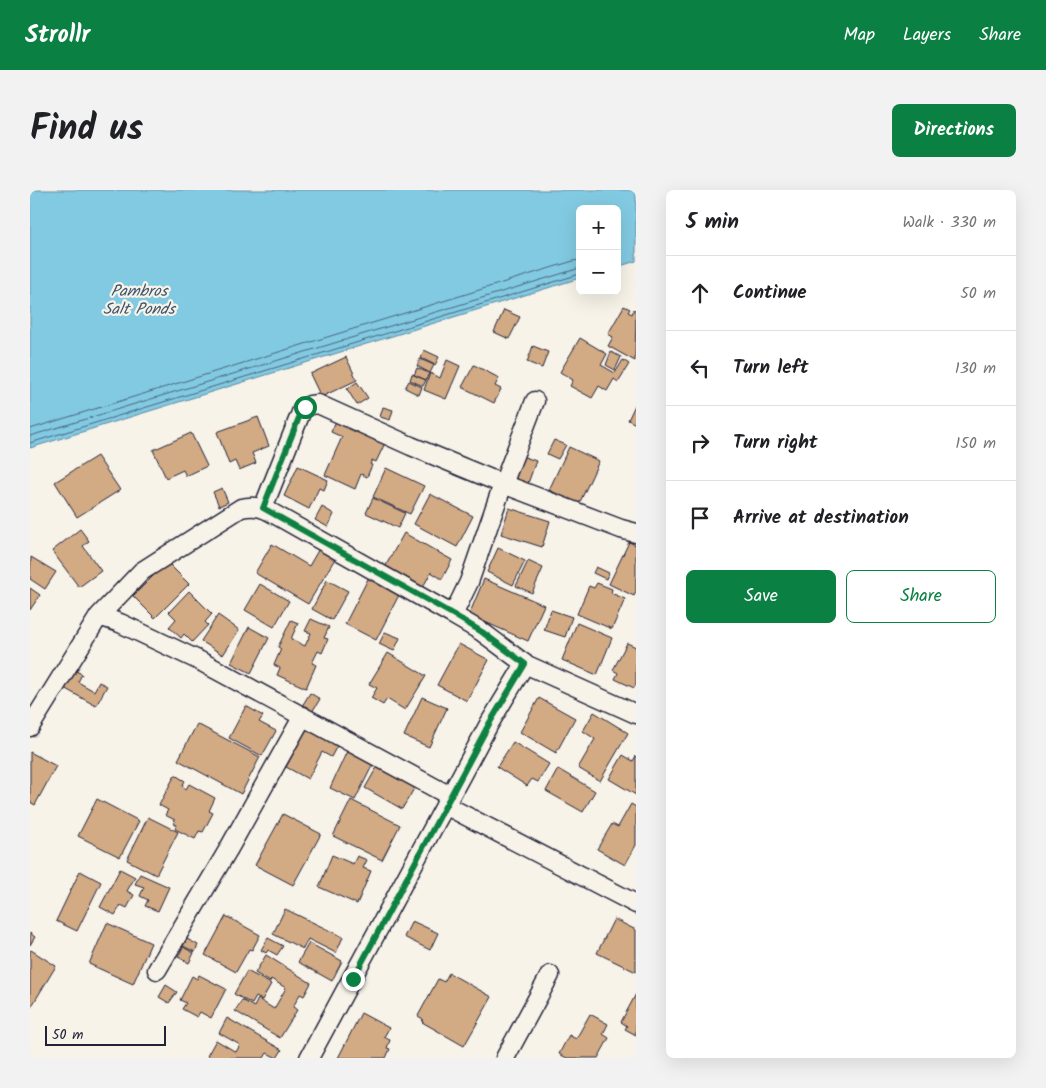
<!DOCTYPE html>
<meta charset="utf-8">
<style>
body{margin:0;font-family:Kalam,sans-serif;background:#f2f2f2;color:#202124}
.controls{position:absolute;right:15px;top:15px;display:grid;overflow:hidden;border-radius:8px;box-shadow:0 5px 20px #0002}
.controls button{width:45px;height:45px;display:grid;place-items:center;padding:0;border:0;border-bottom:1px solid #e0e0e0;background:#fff;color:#202124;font:25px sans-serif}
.scale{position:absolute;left:15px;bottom:12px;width:121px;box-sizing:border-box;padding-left:5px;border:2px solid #22223b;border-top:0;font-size:14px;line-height:18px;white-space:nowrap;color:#22223b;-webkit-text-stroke:4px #f7f3e8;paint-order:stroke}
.stop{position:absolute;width:15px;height:15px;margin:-11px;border:4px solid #0b8043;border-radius:50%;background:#fff}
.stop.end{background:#0b8043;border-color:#fff;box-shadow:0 1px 5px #0008}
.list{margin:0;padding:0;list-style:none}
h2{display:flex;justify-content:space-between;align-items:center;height:65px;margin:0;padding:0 20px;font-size:21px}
h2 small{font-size:16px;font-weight:400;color:#757577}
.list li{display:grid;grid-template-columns:32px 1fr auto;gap:15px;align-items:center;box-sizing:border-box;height:75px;padding:0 20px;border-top:1px solid #e0e0e0}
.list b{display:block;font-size:19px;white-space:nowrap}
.list em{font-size:16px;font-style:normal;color:#757577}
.actions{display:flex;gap:10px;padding:15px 20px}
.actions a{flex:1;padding:11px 0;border:1px solid #0b8043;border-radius:8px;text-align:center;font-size:18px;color:#0b8043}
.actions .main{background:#0b8043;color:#fff}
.icon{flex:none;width:28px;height:28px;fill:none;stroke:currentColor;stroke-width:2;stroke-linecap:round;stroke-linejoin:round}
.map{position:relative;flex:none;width:606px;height:868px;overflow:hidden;border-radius:8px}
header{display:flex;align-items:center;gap:30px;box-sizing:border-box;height:70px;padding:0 25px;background:#0b8043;color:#fff}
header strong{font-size:24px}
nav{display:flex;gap:28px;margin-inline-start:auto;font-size:18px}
.intro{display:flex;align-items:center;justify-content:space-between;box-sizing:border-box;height:120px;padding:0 30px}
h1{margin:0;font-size:35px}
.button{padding:12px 22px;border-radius:8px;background:#0b8043;color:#fff;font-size:18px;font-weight:700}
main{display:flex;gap:30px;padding:0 30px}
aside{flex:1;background:#fff;border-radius:8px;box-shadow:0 5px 20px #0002}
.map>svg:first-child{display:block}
.water{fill:#82cae2;stroke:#5c879f}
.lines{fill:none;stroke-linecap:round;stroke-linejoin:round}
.shore{stroke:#48657e;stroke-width:1}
.building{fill:#d2aa83;stroke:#22223b}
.minor-casing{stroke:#22223b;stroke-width:21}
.minor{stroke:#f7f3e8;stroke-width:18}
.route{stroke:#0b8043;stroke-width:6}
.labels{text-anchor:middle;stroke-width:4.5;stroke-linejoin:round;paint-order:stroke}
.water-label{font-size:16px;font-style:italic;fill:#3f546d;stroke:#f7f3e8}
</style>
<header>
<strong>Strollr</strong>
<nav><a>Map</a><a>Layers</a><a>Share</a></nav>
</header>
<div class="intro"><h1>Find us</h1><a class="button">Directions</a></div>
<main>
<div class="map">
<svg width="606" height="868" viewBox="0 0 606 868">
<rect width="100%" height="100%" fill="#f7f3e8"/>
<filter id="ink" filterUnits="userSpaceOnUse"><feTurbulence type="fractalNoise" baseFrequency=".02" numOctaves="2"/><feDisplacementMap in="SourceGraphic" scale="10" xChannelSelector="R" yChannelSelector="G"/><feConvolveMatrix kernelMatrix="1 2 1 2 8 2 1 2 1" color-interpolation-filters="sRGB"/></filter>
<g filter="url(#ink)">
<path class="water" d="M0 0H606V71L587 77V19H550V88L0 258Z"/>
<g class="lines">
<path class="shore" d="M0 239 543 71 550 70
M0 246 550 78
M0 253 550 84"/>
</g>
<path class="building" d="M594 116 600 119 598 122 602 124 604 119 606 121 605 171 578 156 583 147 578 144Z
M474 120 490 127 479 149 464 142Z
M550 148 577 164 571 175 585 183 593 170 599 174 588 192 584 189 577 201 569 196 562 208 540 196 543 190 530 182Z
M503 156 518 162 512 178 497 172Z
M394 160 409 167 405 175 391 168Z
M581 162 591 167 585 180 576 175Z
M316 167 327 190 291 207 280 184Z
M390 169 404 175 400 183 387 176Z
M417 170 430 176 416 209 394 200 400 183 410 188Z
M444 175 469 188 465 196 471 199 464 213 432 197Z
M387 178 399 183 396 190 384 185Z
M382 184 396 190 393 196 380 190Z
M379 191 392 197 389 205 375 198Z
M327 192 338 208 327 215 317 199Z
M606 213V234L598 230Z
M353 217 363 220 360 230 350 227Z
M228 227 239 256 222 263 226 273 209 280 205 271 199 274 187 242Z
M306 231 355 253 346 272 342 270 340 274 342 275 337 287 331 284 325 299 295 285 312 247 301 242Z
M161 243 177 276 156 286 153 280 136 288 123 260Z
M524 250 536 255 528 269 517 264Z
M539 257 569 271 549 314 519 300Z
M67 266 90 300 47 327 25 292Z
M492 266 506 271 497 296 483 290Z
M268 276 298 290 294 300 289 298 279 319 254 306Z
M356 278 394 296 380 324 343 307Z
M192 298 198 312 189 316 183 302Z
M400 304 443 326 427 357 384 334Z
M343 308 375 323 368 338 336 323Z
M292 317 304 324 298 337 285 330Z
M479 318 520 331 512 357 471 344Z
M50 339 59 351 53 356 71 381 49 397 22 361Z
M374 343 422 370 412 389 401 382 393 397 355 377Z
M599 352 606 355V402L604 406 579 394Z
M242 354 279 376 290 357 306 367 278 414 225 383Z
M468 358 495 371 483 395 457 382Z
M1 367 26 382 15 399 0 389Z
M498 371 513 378 502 403 486 396Z
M137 372 159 394 125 428 103 406Z
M566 377 579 383 576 389 563 383Z
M339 387 370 403 346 450 315 434Z
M454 389 514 415 498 451 439 425Z
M297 390 318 401 302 430 282 419Z
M567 393 582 399 581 403 595 409 582 439 547 424 559 396 564 398Z
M230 394 259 411 244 437 215 420Z
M0 398 10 405 0 420Z
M159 401 182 424 175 432 178 435 162 452 154 444 151 448 139 437 146 429 139 422Z
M521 420 542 427 535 447 514 440Z
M188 425 209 440 193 465 171 451Z
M281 429 299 437 294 448 298 449 292 463 288 461 282 473 286 475 276 498 247 485 250 478 244 475 251 459 248 457 261 430 268 433 261 449 275 456 281 443 275 441Z
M547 433 582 448 567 485 532 470Z
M219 437 239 448 221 483 201 473Z
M355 442 370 448 364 461 349 454Z
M597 453 606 457V494L604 498 585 489 588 483 583 480Z
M429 454 459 470 437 511 407 495Z
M358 463 396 486 375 520 357 509 353 515 341 508 347 498 339 494Z
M44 480 52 484 48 492 64 501 69 492 77 496 66 516 34 498Z
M280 503 290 509 282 522 272 516Z
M392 507 417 518 399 557 374 546Z
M509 508 545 528 526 563 490 542Z
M216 516 233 526 229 532 246 541 232 566 199 548Z
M564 522 598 543 570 591 548 578 565 549 553 541Z
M167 534 230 567 211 604 148 570Z
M278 536 309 552 301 567 292 562 278 589 256 577Z
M483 552 519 574 508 592 502 589 497 596 467 577Z
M318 559 344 572 325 610 300 598Z
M0 562 26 576 5 615 0 612Z
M593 565 603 571 606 566V605L579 589Z
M351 570 388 592 372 619 335 598Z
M528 579 565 601 553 622 516 601Z
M145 585 155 591 152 596 156 599 159 594 185 608 179 621 183 623 173 642 169 641 165 649 145 639 147 635 144 634 145 630 135 625 138 620 129 615Z
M67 609 109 631 90 667 48 646Z
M321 610 370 635 352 670 303 646Z
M601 614 606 617V655L595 675 567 659 582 634 588 637Z
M253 624 291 644 263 695 225 675Z
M118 627 148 642 126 685 97 670Z
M302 665 323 674 327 666 337 670 333 678 341 681 327 714 289 697Z
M90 679 105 687 97 701 104 705 97 718 91 715 85 725 70 717Z
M50 681 71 692 47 741 26 731Z
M110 684 139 697 128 721 115 716 118 710 110 706 114 697 105 694Z
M255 719 313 747 306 763 278 749 273 759 243 744Z
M196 726 230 745 222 760 219 759 206 782 175 765Z
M584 729 606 740V782L567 763Z
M382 731 408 743 400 760 374 747Z
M77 733 121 753 103 794 59 774Z
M0 743 5 747 0 755Z
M238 748 253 756 247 765 238 760 236 763 231 760Z
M157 749 168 755 165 762 153 756Z
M279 753 312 771 302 791 268 772Z
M153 757 164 763 159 773 148 767Z
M1 760 26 776 0 819V761Z
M236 765 281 793 274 806 270 804 263 817 267 820 250 848 205 821 212 810 224 817 228 809 244 819 256 798 241 789 240 792 225 783Z
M217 781 241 794 232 810 226 807 222 814 204 804Z
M419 783 462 807 434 856 392 832 393 829 388 826 408 789 414 792Z
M169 785 196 799 181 828 170 822 167 827 152 819 156 813 150 810 162 786 167 789Z
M136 795 147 802 139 813 129 807Z
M606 804V845L595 839 597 836 591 832Z
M331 823 359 838 354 847 360 850 357 858 360 859 356 868H308Z
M560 824 578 834 573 844 579 848 568 868H537L529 864 539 845 546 849Z
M197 828 252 860 247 868 237 863 234 868H181L177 866 186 850 206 862 210 855 189 843Z"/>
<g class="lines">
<defs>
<path id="minor" d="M233 318 272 220 280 215 288 214 381 256 473 294 505 211
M606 343 591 339 473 294 439 392 423 425 452 442 495 474 606 524
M69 426 112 381 211 318C224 315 232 317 244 324L423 425
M0 537 69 426 90 433 170 471 420 606
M415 615 606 714
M127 780 198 660 273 526
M279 868 459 534 495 474
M475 868 520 785"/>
</defs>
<use href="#minor" class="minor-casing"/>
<use href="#minor" class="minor"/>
</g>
</g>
<g class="lines" filter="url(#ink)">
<path class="route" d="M275 217 272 220 233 318 424 425 452 442 495 474 459 534 323 789"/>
</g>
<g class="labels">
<g class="water-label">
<text x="109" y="106">Pambros<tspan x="109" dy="18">Salt Ponds</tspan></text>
</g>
</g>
</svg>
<div class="controls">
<button>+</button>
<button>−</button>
</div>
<div class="scale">50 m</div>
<div class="stop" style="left:275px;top:217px"></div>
<div class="stop end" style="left:323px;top:789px"></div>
</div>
<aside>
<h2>5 min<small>Walk · 330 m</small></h2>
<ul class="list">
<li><svg class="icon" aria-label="ahead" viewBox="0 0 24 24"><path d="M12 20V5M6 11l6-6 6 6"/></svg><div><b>Continue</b></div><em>50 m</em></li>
<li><svg class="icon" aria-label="left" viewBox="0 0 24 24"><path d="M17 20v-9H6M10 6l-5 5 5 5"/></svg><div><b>Turn left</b></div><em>130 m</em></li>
<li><svg class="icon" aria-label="right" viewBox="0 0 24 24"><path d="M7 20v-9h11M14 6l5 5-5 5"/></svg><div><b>Turn right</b></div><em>150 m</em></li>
<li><svg class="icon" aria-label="arrive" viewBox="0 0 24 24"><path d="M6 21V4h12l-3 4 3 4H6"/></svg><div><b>Arrive at destination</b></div></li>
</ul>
<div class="actions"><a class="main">Save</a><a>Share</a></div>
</aside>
</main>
